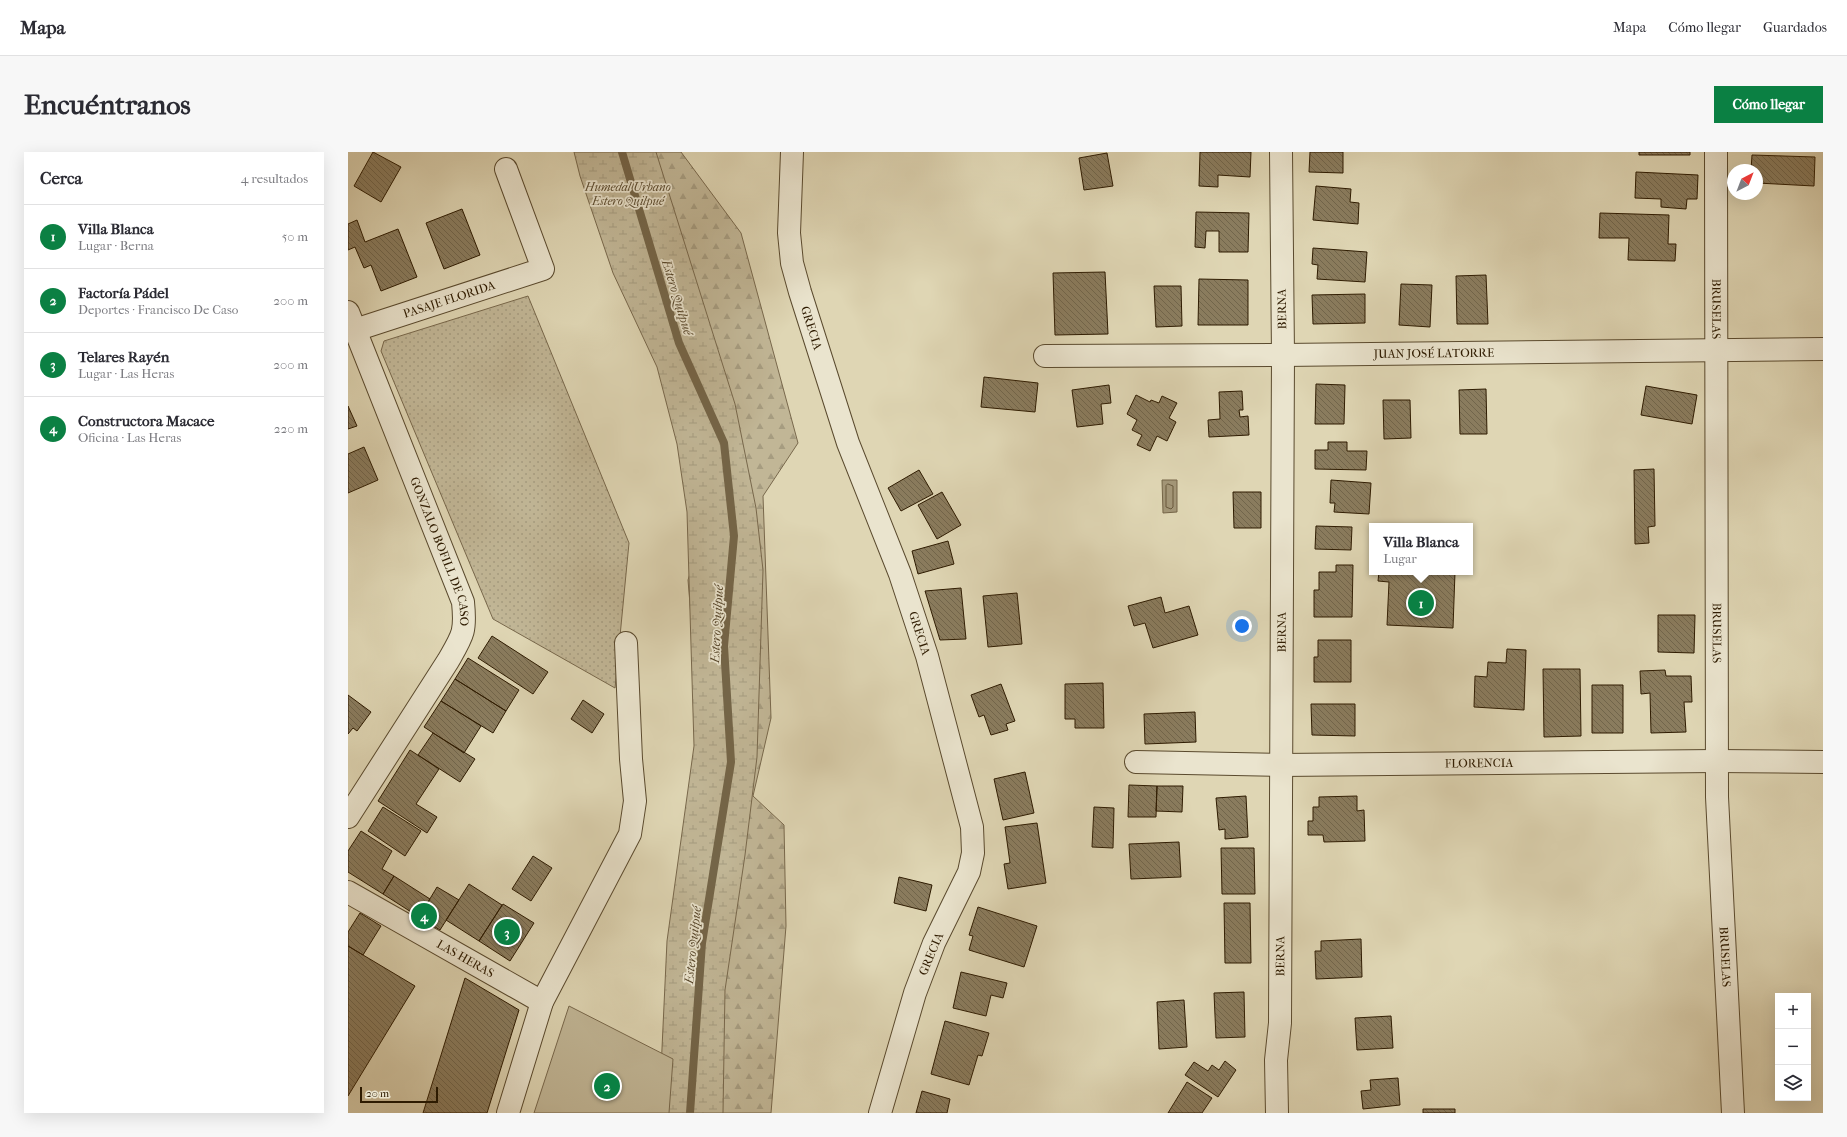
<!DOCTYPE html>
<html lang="es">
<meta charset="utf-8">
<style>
body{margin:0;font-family:"IM FELL French Canon",serif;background:#f7f7f7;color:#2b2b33}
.controls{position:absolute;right:12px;bottom:12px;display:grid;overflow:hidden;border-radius:0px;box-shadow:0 4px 16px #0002}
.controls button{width:36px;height:36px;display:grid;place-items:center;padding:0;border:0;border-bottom:1px solid #e1e1e2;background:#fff;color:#2b2b33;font:20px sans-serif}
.compass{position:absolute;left:1379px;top:12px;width:36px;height:36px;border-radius:50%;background:#fff;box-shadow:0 4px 16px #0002;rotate:42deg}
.scale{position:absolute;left:12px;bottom:10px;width:78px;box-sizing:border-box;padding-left:4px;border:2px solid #2e1b01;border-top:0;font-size:11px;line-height:14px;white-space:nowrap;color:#2e1b01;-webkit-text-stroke:3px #eae4ce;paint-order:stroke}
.you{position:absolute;left:894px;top:474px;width:14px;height:14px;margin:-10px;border:3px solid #fff;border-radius:50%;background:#1a73e8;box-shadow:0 0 0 6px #1a73e833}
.badge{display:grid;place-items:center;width:26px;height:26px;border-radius:50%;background:#0b8043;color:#fff;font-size:13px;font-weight:700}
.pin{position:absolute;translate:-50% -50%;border:2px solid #fff;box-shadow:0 1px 4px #0006}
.popup{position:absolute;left:1021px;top:371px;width:104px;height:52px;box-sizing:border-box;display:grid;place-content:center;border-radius:0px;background:#fff;filter:drop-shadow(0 1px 3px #0005);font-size:13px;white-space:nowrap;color:#7c7c81}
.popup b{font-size:15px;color:#2b2b33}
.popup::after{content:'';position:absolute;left:50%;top:100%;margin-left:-8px;border:8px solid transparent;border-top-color:#fff}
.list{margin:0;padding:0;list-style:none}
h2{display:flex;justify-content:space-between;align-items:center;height:52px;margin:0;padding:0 16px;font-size:17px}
h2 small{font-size:13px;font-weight:400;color:#7c7c81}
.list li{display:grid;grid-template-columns:26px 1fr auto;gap:12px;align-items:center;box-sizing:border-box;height:64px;padding:0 16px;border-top:1px solid #e1e1e2}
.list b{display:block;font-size:15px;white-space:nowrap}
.list p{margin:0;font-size:13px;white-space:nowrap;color:#7c7c81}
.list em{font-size:13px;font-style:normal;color:#7c7c81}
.icon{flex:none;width:22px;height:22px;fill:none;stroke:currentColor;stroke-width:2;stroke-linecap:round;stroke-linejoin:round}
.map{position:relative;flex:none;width:1475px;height:961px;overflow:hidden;border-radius:0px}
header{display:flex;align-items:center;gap:24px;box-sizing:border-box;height:56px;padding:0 20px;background:#fff;border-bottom:1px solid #e1e1e2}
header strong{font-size:19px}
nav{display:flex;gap:22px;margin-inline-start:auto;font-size:14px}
.intro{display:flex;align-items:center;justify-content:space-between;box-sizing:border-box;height:96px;padding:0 24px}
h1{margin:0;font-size:28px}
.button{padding:10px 18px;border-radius:0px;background:#0b8043;color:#fff;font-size:14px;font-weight:700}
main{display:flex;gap:24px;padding:0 24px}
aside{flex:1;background:#fff;border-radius:0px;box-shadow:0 4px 16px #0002}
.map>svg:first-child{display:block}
.grass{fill:url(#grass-dots);stroke:#78684c}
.forest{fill:url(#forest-firs);stroke:#78684c}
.wetland{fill:url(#wetland-marsh);stroke:#78684c}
.park{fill:#c1b696;stroke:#78684c}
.water{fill:#a39677;stroke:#746548}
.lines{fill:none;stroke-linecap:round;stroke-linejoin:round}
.shore{stroke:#68583c;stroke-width:1}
.stream{stroke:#746548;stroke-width:8}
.building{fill:url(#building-back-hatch);stroke:#2e1b01}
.minor-casing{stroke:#5a4a2e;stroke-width:24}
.minor{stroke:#eae4ce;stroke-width:22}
.labels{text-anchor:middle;stroke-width:3.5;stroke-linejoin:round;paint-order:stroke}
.park-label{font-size:12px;font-style:italic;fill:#5a4a2e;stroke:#eae4ce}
.street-label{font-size:12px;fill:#2e1b01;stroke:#eae4ce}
.water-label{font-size:13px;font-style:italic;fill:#57462a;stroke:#eae4ce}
</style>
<header>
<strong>Mapa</strong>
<nav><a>Mapa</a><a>Cómo llegar</a><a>Guardados</a></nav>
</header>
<div class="intro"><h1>Encuéntranos</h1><a class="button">Cómo llegar</a></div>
<main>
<aside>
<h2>Cerca<small>4 resultados</small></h2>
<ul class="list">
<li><span class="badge">1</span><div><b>Villa Blanca</b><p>Lugar · Berna</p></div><em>50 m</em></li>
<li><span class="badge">2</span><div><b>Factoría Pádel</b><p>Deportes · Francisco De Caso</p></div><em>200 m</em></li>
<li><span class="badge">3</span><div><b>Telares Rayén</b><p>Lugar · Las Heras</p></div><em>200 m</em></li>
<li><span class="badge">4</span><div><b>Constructora Macace</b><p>Oficina · Las Heras</p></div><em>220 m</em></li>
</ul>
</aside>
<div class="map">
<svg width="1475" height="961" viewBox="0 0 1475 961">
<defs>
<pattern id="grass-dots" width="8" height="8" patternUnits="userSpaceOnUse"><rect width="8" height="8" fill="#c1b696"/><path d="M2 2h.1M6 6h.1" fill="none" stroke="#a69c80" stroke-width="1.8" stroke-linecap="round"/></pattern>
<pattern id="forest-firs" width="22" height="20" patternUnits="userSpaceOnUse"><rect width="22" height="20" fill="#c1b696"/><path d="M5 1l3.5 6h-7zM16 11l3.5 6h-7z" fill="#a69c80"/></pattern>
<pattern id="wetland-marsh" width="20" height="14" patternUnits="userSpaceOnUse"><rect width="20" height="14" fill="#c1b696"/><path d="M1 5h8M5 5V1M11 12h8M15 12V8" fill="none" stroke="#a69c80"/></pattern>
<pattern id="building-back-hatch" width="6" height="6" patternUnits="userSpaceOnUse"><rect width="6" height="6" fill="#8a7c5e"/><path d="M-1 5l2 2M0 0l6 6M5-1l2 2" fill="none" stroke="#71654b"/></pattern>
</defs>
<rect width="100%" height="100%" fill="#dfd6b4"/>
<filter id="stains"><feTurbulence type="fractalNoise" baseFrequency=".005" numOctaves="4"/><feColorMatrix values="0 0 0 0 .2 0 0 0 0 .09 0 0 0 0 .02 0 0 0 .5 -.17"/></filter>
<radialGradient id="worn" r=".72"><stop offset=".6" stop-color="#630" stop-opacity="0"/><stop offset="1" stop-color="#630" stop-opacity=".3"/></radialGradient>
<path class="grass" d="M180 144 281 391 267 536 145 467 33 199 36 189Z"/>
<path class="forest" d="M235 0H333L393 81 450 291 415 344 423 566 405 644 436 673 438 774 423 961H330L355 609 340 428 366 340Z"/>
<path class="wetland" d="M226 0H308L387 252 408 356 415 418 409 605 397 703 377 838 375 961H311L319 789 346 594 339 360 329 292 309 215 265 121 232 24Z"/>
<path class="park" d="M221 854 325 907 321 961H186Z"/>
<path class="water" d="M814 328H829V360L815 361Z"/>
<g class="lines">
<path class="shore" d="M820 332 825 334V355L823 357 818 355V334Z"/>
<path class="stream" d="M274 0 331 191 376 291 386 384 376 494 383 610 354 791 342 961"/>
</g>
<path class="building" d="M25 0 53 15 33 50 6 34Z
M852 0H903L902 25 870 23V35L851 34Z
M962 0H995V21L961 20Z
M1291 0H1342V3H1291Z
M759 1 765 34 736 38 731 6Z
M1404 3 1467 5 1466 34 1409 31V18H1403Z
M1288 20 1350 23 1349 47H1339L1338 57 1313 55V47L1287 46Z
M968 34 1003 37 1002 50 1011 51 1010 72 965 68Z
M114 57 132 103 96 117 78 71Z
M848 60 901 61 900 100H871V79H858L857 96 847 95Z
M1252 61 1321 63 1320 92H1328L1327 109 1280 108 1281 86H1251Z
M9 68 17 90 50 77 69 125 33 139 23 113 16 116 7 95 0 98V72Z
M965 96 1019 100 1017 130 969 127 970 113 964 112Z
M757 120 760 182 707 183 705 121Z
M1138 123 1140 172H1109L1108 124Z
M851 127 900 128V173H850Z
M1053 132 1084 133 1082 175 1051 173Z
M806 134H833L834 174 808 175Z
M1017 142V171L965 172 964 143Z
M636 225 690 231 687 260 633 255Z
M968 232 997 233 996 272H967Z
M761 233 763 251 753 252 755 272 729 275 724 238Z
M1298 234 1349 243 1344 272 1293 263Z
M1138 237 1139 282H1112L1111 238Z
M894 239 895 258H891L892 265 900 264 901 283 861 285 860 268 872 267 871 240Z
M788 243 802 250 803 248 811 251 814 244 829 251 821 266 828 270 819 289 809 284 802 299 789 293 794 283 784 278 789 268 779 262Z
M1035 248H1062L1063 286 1036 287Z
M0 254 9 274 0 277Z
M980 290H999V299H1019L1018 318 967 317V298H980Z
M16 295 30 328 0 341V302Z
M1306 317 1307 374 1300 375 1301 391 1287 392 1286 318Z
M571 318 585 342 553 359 540 336Z
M983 328 1023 331 1021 362 986 360 987 351H982Z
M594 340 613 373 589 387 570 353Z
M885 340H913V376H886Z
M968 374 1004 375 1003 398 967 397Z
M600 389 606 412 570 422 564 399Z
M988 413H1005L1004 465H966V438H971V420H988Z
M1031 420H1107L1105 476 1039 473 1041 430 1030 429Z
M613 436 618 487 592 488 577 439Z
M669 441 674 492 640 495 635 444Z
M813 445 817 461 841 454 850 483 805 496 797 471 786 474 780 454Z
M1310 463H1347L1346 501 1310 500Z
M144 484 200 520 185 542 130 506Z
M970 488H1003V530H966V505H970Z
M1159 497 1178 498 1176 558 1126 555 1127 524 1139 525 1140 510 1158 511Z
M120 506 171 538 158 559 107 527Z
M1195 517H1232L1233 584 1196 585Z
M1317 518 1318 524H1343L1344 550H1336L1338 580 1303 581 1302 541 1293 542 1292 519Z
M107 527 158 559 145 581 93 549Z
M755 531 756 576H727V567H717V532Z
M653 532 667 569 658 572 660 578 643 583 636 563 631 565 623 543Z
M1244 533H1275V581H1244Z
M0 543 23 560 9 579 5 576 0 582Z
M235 548 256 562 244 581 223 567Z
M93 549 133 574 116 601 76 575Z
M963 552H1007V584L964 583Z
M847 560 848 590 797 592 796 562Z
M85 581 127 607 112 630 70 603Z
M62 598 91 617 68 652 89 665 79 681 30 649Z
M677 620 686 661 655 668 646 627Z
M781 633 809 634 808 665H780Z
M809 634H835L834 660 808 659Z
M898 644 900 685 877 687V677L871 678 868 646Z
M1009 644V659L1016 658 1017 689 976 690 975 683H960V669H965V655H971V645Z
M35 655 73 679 57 704 20 679Z
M746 655 766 656 765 696 744 695Z
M689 671 698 731 660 737 656 712 662 711 657 675Z
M13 679 44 699 34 717 46 724 35 742 0 720V699Z
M831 690 833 725 783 727 781 692Z
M873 696H906L907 742H874Z
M185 704 204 716 183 749 164 737Z
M46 724 82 747 71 765 35 742Z
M551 725 584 733 578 759 546 751Z
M121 732 154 753 131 789 98 768Z
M89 735 111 748 92 778 71 765Z
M876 751H902L903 811H877Z
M155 752 186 771 162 809 131 789Z
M630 755 689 774 676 815 621 798 625 784 621 783Z
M12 761 33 774 15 803 0 794V780Z
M1013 787 1014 825 968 827 967 799H973V789Z
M0 794 67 834 0 944Z
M613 820 659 831 655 846 643 843 638 864 605 856Z
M117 826 171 858 139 961H75Z
M896 840 897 885 868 886 866 841Z
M836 848 839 895 811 897 809 850Z
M1043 864 1045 896 1009 898 1007 866Z
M597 869 641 881 634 904 630 903 621 933 583 922Z
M877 909 888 918 870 945 837 923 846 910 860 919 864 913 871 918Z
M1050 926 1052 953 1015 957 1013 939 1023 938 1022 928Z
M839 930 864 946 854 961H820Z
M574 939 602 947 599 961H568Z
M1075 957H1107V961H1075Z"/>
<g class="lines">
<defs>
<g id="minor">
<path id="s1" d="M444 0 441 81 444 111 452 140 500 291 552 422 579 504 624 675 625 701 621 720 586 791 567 841 532 961"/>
<path id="s2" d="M1368 0 1369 645 1385 961"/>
<path id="s3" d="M0 160 115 450C118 480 115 483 100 509L0 665"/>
<path id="s4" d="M7 178 195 117 158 17"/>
<path id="s5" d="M697 204 935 203 1475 197"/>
<path id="s6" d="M788 610 932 613 1368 609 1475 610"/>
<path id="s7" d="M0 740 194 850"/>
<path d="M160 961 194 850 282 682 287 649 283 607 278 491"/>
<path id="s8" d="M929 961 928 908 932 871 935 203 933 0"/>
</g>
</defs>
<use href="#minor" class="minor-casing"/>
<use href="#minor" class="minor"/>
</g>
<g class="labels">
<g class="park-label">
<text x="280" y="39">Humedal Urbano<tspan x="280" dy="14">Estero Quilpué</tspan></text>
</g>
<g class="street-label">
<text dy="4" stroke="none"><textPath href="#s4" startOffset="99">PASAJE FLORIDA</textPath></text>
<text transform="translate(934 157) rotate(-91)" y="4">BERNA</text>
<text dy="4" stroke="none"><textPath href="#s2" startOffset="157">BRUSELAS</textPath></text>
<text dy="4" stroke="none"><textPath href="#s1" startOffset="179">GRECIA</textPath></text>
<text dy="4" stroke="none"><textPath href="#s5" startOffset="389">JUAN JOSÉ LATORRE</textPath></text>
<text dy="4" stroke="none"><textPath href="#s3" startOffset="257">GONZALO BOFILL DE CASO</textPath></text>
<text dy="4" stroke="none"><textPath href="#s1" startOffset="503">GRECIA</textPath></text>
<text dy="4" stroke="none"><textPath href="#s8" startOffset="481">BERNA</textPath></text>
<text dy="4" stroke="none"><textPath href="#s2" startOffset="481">BRUSELAS</textPath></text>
<text dy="4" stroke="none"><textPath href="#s6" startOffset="343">FLORENCIA</textPath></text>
<text transform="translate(583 802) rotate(-67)" y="4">GRECIA</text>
<text dy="4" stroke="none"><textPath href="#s8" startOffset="157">BERNA</textPath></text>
<text dy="4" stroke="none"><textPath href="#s2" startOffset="805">BRUSELAS</textPath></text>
<text dy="4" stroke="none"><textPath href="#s7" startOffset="135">LAS HERAS</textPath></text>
</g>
<g class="water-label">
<text transform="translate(330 145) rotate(73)" y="5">Estero Quilpué</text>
<text transform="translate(368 472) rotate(-87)" y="5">Estero Quilpué</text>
<text transform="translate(344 793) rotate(-84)" y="5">Estero Quilpué</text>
</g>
</g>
<rect width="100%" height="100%" filter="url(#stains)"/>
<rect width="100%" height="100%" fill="url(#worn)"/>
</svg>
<div class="controls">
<button>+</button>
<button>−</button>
<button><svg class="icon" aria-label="layers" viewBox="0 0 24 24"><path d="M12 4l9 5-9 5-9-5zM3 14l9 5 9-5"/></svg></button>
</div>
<svg class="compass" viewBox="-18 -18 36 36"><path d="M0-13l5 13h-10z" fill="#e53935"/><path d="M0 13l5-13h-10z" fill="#7c7c81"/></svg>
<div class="scale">20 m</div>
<div class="you"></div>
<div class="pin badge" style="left:1073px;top:451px">1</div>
<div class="popup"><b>Villa Blanca</b>Lugar</div>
<div class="pin badge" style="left:259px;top:934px">2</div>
<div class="pin badge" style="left:159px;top:780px">3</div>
<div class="pin badge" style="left:76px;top:764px">4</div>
</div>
</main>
